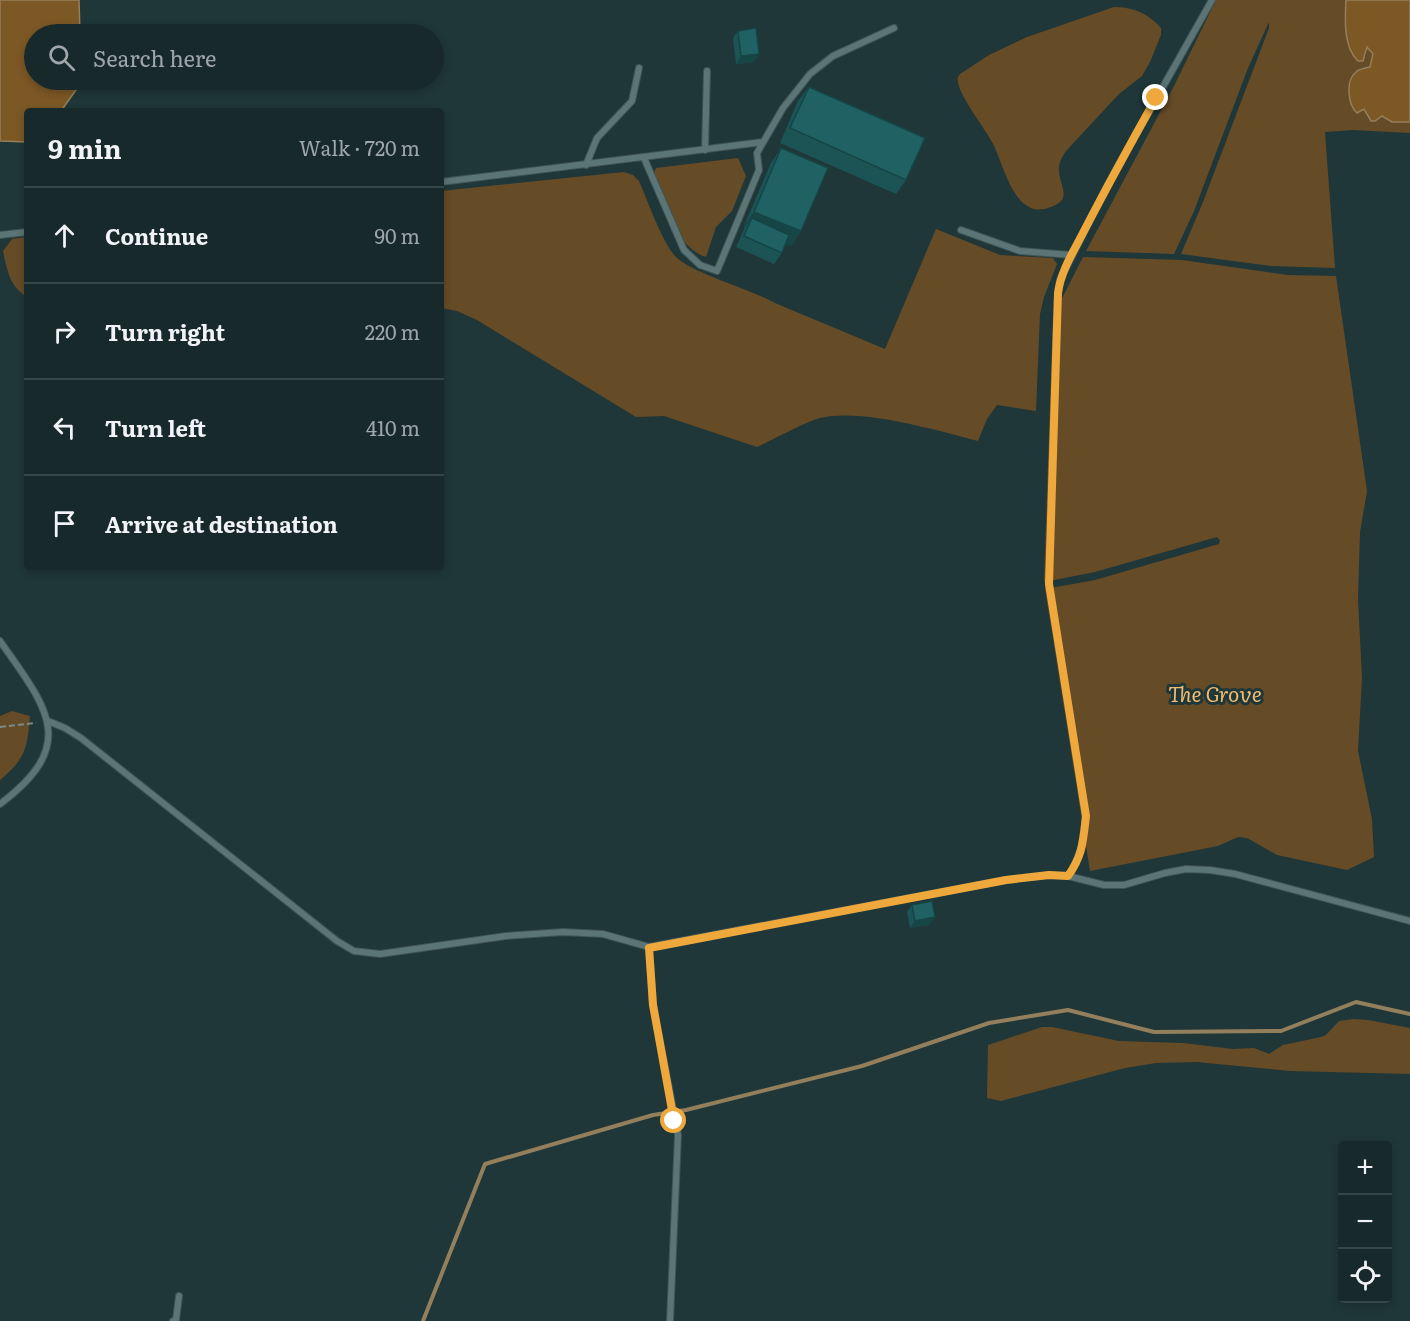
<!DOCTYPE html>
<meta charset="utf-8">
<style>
body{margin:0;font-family:Literata,serif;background:#203132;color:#f1f3f6}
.controls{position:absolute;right:18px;bottom:18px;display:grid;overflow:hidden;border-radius:6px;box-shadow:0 3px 9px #0003}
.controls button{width:54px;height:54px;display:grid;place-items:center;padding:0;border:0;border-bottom:2px solid #364547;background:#17292a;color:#f1f3f6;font:30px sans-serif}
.stop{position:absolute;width:18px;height:18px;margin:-14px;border:4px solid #eea83c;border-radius:50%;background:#fff}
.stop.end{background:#eea83c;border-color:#fff;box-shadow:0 2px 6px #0008}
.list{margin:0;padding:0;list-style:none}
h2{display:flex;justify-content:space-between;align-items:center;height:78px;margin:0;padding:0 24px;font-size:26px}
h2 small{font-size:20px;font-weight:400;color:#9ea6a8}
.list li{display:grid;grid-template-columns:39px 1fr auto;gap:18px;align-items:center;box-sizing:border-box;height:96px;padding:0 24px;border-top:2px solid #364547}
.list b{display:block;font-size:22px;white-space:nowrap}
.list em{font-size:20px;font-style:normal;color:#9ea6a8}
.icon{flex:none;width:33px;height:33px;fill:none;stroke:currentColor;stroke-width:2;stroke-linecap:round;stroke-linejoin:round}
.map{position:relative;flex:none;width:1410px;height:1321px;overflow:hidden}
.search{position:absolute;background:#17292a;box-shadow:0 3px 9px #0003;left:24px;top:24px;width:420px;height:66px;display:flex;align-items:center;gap:15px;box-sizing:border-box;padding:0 21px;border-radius:33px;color:#9ea6a8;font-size:22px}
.panel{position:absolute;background:#17292a;box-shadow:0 3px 9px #0003;left:24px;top:108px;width:420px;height:462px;border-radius:6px}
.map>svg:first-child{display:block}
.green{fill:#664b27}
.water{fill:#7c5825;stroke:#947f5c;stroke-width:1.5}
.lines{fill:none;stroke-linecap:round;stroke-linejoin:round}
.stream{stroke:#947f5c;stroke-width:4}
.service-casing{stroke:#3e5354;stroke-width:8}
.path{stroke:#798b8c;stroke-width:2;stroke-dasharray:6 3;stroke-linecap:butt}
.service{stroke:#5b7475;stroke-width:6}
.wall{fill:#1c5456}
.shaded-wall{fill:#164546}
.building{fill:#206264;stroke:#164546;stroke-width:1.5}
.route{stroke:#eea83c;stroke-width:8}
.labels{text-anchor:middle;stroke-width:6;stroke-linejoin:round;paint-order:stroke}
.park-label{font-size:21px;font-style:italic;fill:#f1bb70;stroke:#1f3738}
</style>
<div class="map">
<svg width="1410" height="1321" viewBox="0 0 1410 1321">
<rect width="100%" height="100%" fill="#1f3738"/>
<path class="green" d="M1216 0H1346L1345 21 1366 57 1367 47 1373 53 1370 67 1357 71 1362 109H1364L1375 121 1381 116 1392 122H1410V133L1353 130 1325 132 1335 268 1271 266 1181 254 1203 202 1269 28V22L1248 68 1194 211 1174 254 1086 251 1173 88Z
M1114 7C1133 7 1148 13 1161 28V35L1150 62 1142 76 1119 94 1066 151C1062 157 1058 164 1059 172 1061 189 1073 201 1048 208 1013 219 1004 163 992 142 984 127 960 97 958 82 957 78 958 77 960 74L989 55 1027 37Z
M738 158 746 176 732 211 716 227 706 257C676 248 665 203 653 176L656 168Z
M624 172 633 175 639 181C648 201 661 240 675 256 691 273 750 289 775 303L885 349 936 229 1000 255 1053 258 1057 264 1044 297 1040 314 1036 411 997 405 987 419 978 441C936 430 862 408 820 418 802 423 775 439 757 447L664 416 636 417 477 320 457 311 441 308V191Z
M27 237V297C9 286 7 269 3 251L12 239Z
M1083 257 1182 260 1288 275 1336 276 1367 491 1360 532 1358 599 1362 678 1358 751 1372 819 1374 857 1347 870 1277 855 1247 838 1238 837 1218 846 1090 871 1045 589 1095 580 1219 544 1220 540 1217 537 1095 572 1044 582 1053 316Z
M12 711 30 716C27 749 26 758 0 780V716Z
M1354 1019 1368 1020 1410 1028V1074L1290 1071 1197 1062 1156 1063 1125 1068 1001 1101 987 1098 988 1045 1042 1027H1052L1119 1041 1183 1043 1233 1049 1254 1048 1269 1054 1283 1045 1321 1037 1326 1035 1339 1021Z"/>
<path class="water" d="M0 0H79L80 34H34V80H81V83L61 111H27V142L0 141Z
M1346 0H1410V122H1392L1382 116 1375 121H1371L1364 109 1357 113C1348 105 1345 81 1356 72 1359 69 1366 68 1370 67L1373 54 1367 47 1363 61H1358C1343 47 1345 19 1346 0Z"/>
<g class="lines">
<path class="stream" d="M423 1321 485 1164 653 1115 686 1110 862 1066 989 1023 1068 1010 1154 1032 1281 1031 1356 1002 1410 1014"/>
<defs>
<path id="service" d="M705 150 707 71
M644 158 684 250 700 265 717 271 759 170 757 153 783 108 810 74 833 56 894 28
M586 165 597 138 632 101 639 68
M441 182 763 142
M961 230 1020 251 1071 255
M0 235 27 232
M0 641C47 708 80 744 0 804
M48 721 65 728 81 738 337 941 354 951 380 954 506 936 563 932 603 934 649 947 1006 880 1049 875 1068 876 1104 885H1124L1165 873 1186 869 1210 870 1235 874 1410 921
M1068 876C1082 855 1083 841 1086 816L1049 584 1058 293 1060 280 1107 186 1212 0
M649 947 653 1005 678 1135 670 1321
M173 1321 176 1320 179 1296"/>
</defs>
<use href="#service" class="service-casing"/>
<path class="path" d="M0 727 36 723"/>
<use href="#service" class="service"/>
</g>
<path class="wall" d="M738 31 759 54 754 62 736 64 733 38Z
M809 87 906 180 896 194 780 143 798 101Z
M781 148 801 231 791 246 785 244 782 253 774 264 736 247 745 227 744 226 771 163Z
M912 905 935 917 929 925 910 928 907 912Z"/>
<path class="shaded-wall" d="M759 54 754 62 736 64 741 56Z
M754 212 801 231 791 246 747 228 752 218 745 227 744 226Z
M935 917 929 925 910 928 915 921Z"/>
<path class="building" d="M756 28 759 54 741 56 738 31Z
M809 87 925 138 906 180 790 128Z
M781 148 828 168 801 231 754 212Z
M752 218 789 235 782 253 744 236Z
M932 901 935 917 915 921 912 905Z"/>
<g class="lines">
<path class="route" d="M674 1121 653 1005 649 948 1006 880 1049 875 1068 876C1083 855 1083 841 1086 816L1049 584 1058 293C1061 270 1075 249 1085 229 1108 185 1132 141 1156 98"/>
</g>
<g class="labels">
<g class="park-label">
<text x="1215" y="702">The Grove</text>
</g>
</g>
</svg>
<div class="controls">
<button>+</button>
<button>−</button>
<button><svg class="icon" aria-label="locate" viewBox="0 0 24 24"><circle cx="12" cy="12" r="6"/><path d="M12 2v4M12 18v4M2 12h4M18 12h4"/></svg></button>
</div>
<div class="stop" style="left:674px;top:1121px"></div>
<div class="stop end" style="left:1156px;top:98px"></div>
<div class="search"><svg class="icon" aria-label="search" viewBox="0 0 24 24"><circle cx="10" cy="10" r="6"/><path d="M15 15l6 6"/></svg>Search here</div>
<section class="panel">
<h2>9 min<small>Walk · 720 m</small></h2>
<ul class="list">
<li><svg class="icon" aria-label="ahead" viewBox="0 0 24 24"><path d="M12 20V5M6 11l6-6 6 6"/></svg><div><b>Continue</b></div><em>90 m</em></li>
<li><svg class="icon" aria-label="right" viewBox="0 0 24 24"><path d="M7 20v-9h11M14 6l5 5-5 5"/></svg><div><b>Turn right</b></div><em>220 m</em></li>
<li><svg class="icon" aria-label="left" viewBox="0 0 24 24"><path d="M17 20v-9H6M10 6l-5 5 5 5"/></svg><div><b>Turn left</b></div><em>410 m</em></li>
<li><svg class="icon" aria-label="arrive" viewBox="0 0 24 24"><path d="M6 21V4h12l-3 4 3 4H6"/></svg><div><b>Arrive at destination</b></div></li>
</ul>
</section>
</div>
